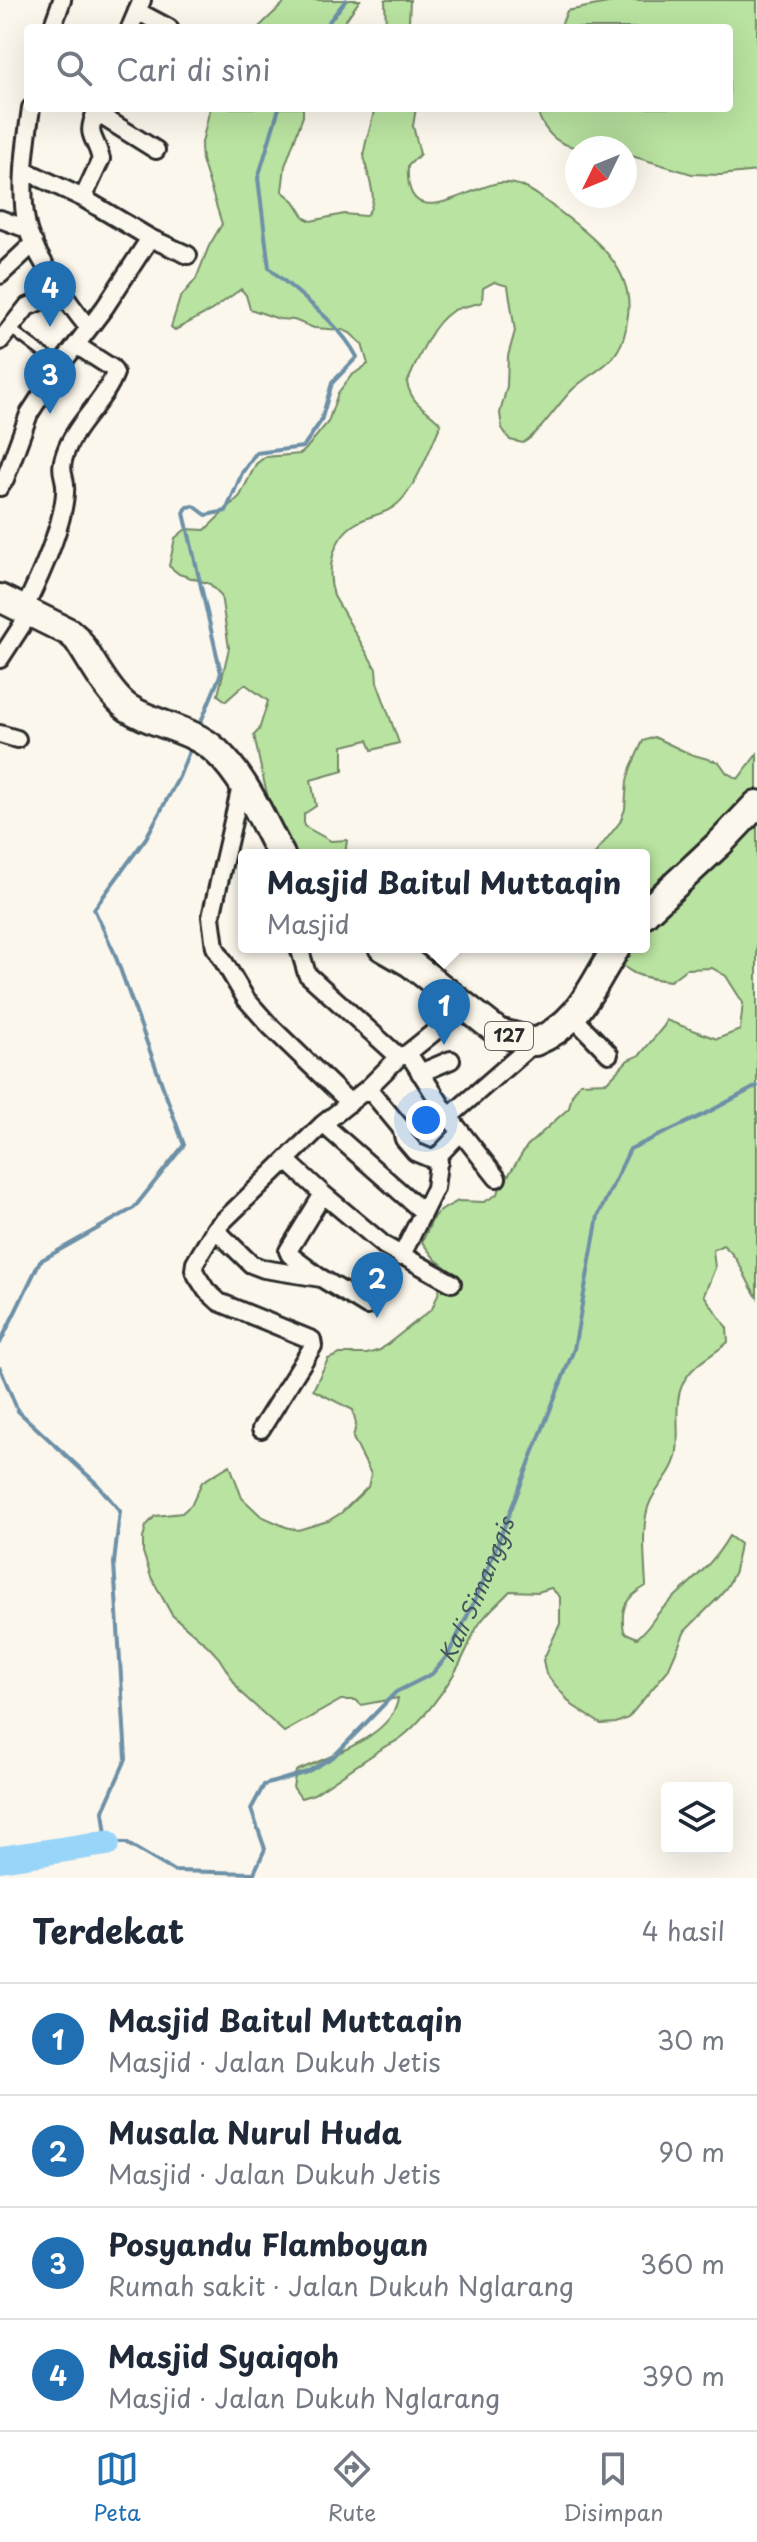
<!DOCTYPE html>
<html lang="id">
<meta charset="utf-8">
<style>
body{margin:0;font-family:"Playpen Sans",sans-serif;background:#f2f2f3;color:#1f2937}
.controls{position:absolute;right:24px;bottom:24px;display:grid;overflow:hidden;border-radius:8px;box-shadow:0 8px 32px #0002}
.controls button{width:72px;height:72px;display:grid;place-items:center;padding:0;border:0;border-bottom:2px solid #e0e1e3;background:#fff;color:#1f2937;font:40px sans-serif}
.compass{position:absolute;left:565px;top:136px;width:72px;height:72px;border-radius:50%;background:#fff;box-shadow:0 8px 32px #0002;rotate:227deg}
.you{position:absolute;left:426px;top:1120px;width:28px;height:28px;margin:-20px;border:6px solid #fff;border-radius:50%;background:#1a73e8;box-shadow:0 0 0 12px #1a73e833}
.badge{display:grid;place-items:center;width:52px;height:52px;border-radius:50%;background:#1f6fb2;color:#fff;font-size:26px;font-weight:700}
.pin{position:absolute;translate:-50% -66px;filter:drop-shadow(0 2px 4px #0008)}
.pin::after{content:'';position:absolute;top:42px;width:28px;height:24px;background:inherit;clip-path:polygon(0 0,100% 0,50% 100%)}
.popup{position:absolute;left:238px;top:849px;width:412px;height:104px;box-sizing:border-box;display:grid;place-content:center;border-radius:8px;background:#fff;filter:drop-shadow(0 2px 6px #0005);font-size:26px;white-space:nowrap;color:#747a83}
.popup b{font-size:30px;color:#1f2937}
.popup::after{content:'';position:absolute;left:50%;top:100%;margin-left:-16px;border:16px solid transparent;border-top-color:#fff}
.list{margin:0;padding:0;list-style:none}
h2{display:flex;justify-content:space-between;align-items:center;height:104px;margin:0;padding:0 32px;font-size:34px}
h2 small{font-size:26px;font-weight:400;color:#747a83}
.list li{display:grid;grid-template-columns:52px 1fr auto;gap:24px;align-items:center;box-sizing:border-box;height:112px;padding:0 32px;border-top:2px solid #e0e1e3}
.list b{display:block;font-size:30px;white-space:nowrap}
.list p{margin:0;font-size:26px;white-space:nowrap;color:#747a83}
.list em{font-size:26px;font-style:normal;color:#747a83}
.icon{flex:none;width:44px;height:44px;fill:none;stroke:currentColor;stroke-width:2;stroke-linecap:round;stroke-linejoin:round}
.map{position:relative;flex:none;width:757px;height:1878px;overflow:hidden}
.search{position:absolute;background:#fff;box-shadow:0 8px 32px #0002;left:24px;right:24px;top:24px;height:88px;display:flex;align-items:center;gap:20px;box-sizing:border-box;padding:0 28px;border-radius:8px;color:#747a83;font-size:30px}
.sheet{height:552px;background:#fff}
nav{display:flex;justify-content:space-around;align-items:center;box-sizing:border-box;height:112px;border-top:2px solid #e0e1e3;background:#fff;font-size:22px;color:#747a83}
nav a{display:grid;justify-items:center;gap:4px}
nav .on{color:#1f6fb2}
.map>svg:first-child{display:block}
.green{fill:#b9e3a0;stroke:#728766;stroke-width:2}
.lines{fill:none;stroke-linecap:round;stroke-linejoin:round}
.stream{stroke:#6d90a7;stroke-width:4}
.river{stroke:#99d4f9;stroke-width:26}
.service-casing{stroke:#2b2b2b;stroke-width:14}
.minor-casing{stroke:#2b2b2b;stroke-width:22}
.primary-casing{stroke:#2b2b2b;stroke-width:32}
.service{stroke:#fbf7ec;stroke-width:8}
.minor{stroke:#fbf7ec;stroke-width:16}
.primary{stroke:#fbf7ec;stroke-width:26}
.labels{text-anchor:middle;stroke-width:6;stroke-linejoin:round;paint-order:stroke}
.shield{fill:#fbf7ec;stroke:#696865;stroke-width:2}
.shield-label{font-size:18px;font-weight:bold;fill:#2b2b2b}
.water-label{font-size:22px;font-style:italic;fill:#46555e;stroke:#fbf7ec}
</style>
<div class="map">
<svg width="757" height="1878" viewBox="0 0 757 1878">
<rect width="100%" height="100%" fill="#fbf7ec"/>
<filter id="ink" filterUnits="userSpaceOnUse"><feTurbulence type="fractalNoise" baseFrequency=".0125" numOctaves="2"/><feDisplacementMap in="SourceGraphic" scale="16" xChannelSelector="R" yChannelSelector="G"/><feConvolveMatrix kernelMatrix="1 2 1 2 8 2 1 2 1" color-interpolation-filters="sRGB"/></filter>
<g filter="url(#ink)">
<path class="green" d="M287 0H360L340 28H258Z
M385 0H410L409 22 411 28H386Z
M623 0H757V171L720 175 692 174 625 154V148C583 148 551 156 536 108H729V28H560L567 11Z
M210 108H303V116L285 166 282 191 294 201 305 218 311 221 344 214 365 216C383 200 364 173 364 153 365 139 373 124 374 108H416L413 126 420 154 408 166C404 237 468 187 499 183 516 181 530 189 543 199 582 229 639 264 627 321 626 331 623 342 618 350 608 367 586 376 572 390 555 407 543 430 523 443L510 440 502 428 500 413 507 386 508 356 515 331 508 286 494 282 483 288 482 302C472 306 459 306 451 312 430 326 418 360 407 383 413 407 426 407 441 424 430 448 420 477 404 497 389 516 372 513 355 524 332 538 326 572 334 596L376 669 377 682 399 743 372 750 368 740 343 746V771L311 780 316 806 304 814V826L331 841 347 840 345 855H298C269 823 263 777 254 735L259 730 268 701 245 684 226 701 218 695 229 648 221 595 210 584 179 574 169 566 175 538 186 529 205 530 240 496 256 464 265 457 300 454 305 450 328 422 338 393 351 376 368 364 362 344 350 333 343 330 314 328 294 320 279 319 250 309 246 295 241 289 212 310 175 330 171 327 180 298 196 279 209 246 222 224 202 160 201 147Z
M654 737 690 754 719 762 727 773 738 779 757 754V1297C744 1278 741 1259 723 1245L713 1250 715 1268 704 1295 727 1328 728 1342C714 1355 697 1361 686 1378 672 1398 680 1428 677 1451 675 1470 660 1483 651 1500 640 1521 645 1562 646 1586 625 1598 620 1608 624 1632L637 1638C649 1629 653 1618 663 1608 688 1583 710 1569 729 1536L740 1544 735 1571 728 1585 720 1596 685 1631 668 1670 628 1718 616 1723 601 1724 572 1705 546 1674 543 1660 560 1624V1597L551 1588 538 1592 510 1591C500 1602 488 1611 480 1623 473 1632 471 1642 466 1651 453 1680 415 1736 386 1746L314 1794 301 1798 293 1787 296 1771C327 1757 394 1736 398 1698L361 1705 356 1700H341L284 1732 241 1693 219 1658 209 1647 172 1615 151 1577 143 1552V1538L146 1526 155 1516 182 1513 192 1504 202 1482 230 1465 242 1498 261 1516 286 1527 298 1530 328 1521 341 1513 368 1487 371 1474 353 1438 356 1424 353 1410 313 1390 328 1359 340 1354H367L380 1350 432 1309 448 1269 435 1259 422 1242 434 1216 445 1208 458 1201 484 1202 496 1195 527 1146 569 1108 572 1095 580 1083 607 1082 628 1060 640 1055 664 1026 666 1020 717 1039 740 1030 743 1003 726 976 712 968 686 969 670 981C638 977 626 975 608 947H644V855H594L620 822 625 809 627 781 631 767 643 741Z"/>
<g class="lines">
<g class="stream">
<path d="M324 28 346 0"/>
<path d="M198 729 221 673 184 513 187 507 194 506 206 515 226 511 242 473 256 453 303 447 321 421 332 383 357 357C340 323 297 293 269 268L258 178 279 108"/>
<path d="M0 1343 40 1261 134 1208 184 1145 114 952 94 909 146 838 179 777 192 744"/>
<path id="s1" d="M0 1368 18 1411 97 1484 120 1511 114 1563 126 1759 103 1811 107 1843H126L174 1871 254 1873 265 1849 251 1809 264 1785 307 1772 333 1757 396 1692 432 1674 448 1655 477 1596 574 1349 598 1216 630 1149 703 1115 757 1086"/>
</g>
<path class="river" d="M0 1859 107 1843"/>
<defs>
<path id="service" d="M11 329 60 366"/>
<path id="minor" d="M137 11 169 28
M52 28 62 0
M130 28 142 0
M31 108C26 143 19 191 27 226 32 251 71 307 88 327
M95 112 156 150
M83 198 101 159C94 131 85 140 97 108
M0 219 27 229
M150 238 188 255
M0 275 34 243
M0 341 27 307 62 292
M0 487 5 479 29 414 60 366 105 307 150 238 83 198 26 171
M24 609C39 579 63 526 65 493 67 474 57 475 66 451 77 422 104 402 115 373L112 368 76 345
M0 659 30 613
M0 734 17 739
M242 782 211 917 215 947 246 999 270 1026 350 1103
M299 947 307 974 399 1057
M573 1017 609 1054
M408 1053 449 1117 497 1178
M420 1073 451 1060
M368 1088 401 1128 404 1139 415 1152 439 1162
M449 1117 535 1042
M323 1124 423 1212
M287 1161 323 1194 385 1246 452 1283
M215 1229 251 1264 264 1269 321 1278 367 1306
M401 1257 435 1188 439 1155 460 1133
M319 1277 290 1255 288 1251 323 1194
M261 1429 313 1346 312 1340 219 1302 206 1290 197 1276 194 1270 195 1263 215 1229 323 1124 368 1088 399 1057 408 1053 464 1008"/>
<path id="primary" d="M0 598 69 632 77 639C90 658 109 695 128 708 156 726 191 728 216 751 246 779 262 820 281 855
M644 914 721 842 757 804
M382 947 410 963 498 1032 535 1042C581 1023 591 986 617 947"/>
</defs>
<use href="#service" class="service-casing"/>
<use href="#minor" class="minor-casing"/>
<use href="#primary" class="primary-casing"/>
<use href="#service" class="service"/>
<use href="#minor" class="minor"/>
<use href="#primary" class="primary"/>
</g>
</g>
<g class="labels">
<rect class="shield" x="485" y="1022" width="48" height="28" rx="6"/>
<g class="shield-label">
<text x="509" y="1042">127</text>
</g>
<g class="water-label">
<text dy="8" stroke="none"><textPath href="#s1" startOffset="1080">Kali Simanggis</textPath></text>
</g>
</g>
</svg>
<div class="controls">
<button><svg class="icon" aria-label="layers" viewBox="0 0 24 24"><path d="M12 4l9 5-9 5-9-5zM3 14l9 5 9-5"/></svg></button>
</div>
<svg class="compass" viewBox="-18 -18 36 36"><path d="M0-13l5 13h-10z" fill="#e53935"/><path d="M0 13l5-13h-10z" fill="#747a83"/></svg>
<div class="you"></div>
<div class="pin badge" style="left:444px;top:1045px">1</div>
<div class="popup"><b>Masjid Baitul Muttaqin</b>Masjid</div>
<div class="pin badge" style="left:377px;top:1318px">2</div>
<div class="pin badge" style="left:50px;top:414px">3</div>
<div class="pin badge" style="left:50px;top:327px">4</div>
<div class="search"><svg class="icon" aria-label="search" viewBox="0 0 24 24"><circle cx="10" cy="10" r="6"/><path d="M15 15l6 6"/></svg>Cari di sini</div>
</div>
<section class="sheet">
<h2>Terdekat<small>4 hasil</small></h2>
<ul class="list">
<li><span class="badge">1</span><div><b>Masjid Baitul Muttaqin</b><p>Masjid · Jalan Dukuh Jetis</p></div><em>30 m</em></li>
<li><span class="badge">2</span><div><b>Musala Nurul Huda</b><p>Masjid · Jalan Dukuh Jetis</p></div><em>90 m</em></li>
<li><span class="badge">3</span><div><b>Posyandu Flamboyan</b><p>Rumah sakit · Jalan Dukuh Nglarang</p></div><em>360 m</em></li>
<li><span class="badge">4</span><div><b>Masjid Syaiqoh</b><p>Masjid · Jalan Dukuh Nglarang</p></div><em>390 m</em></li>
</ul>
</section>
<nav>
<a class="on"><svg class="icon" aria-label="map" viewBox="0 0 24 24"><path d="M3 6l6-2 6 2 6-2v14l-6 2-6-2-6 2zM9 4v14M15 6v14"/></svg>Peta</a>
<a><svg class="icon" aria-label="directions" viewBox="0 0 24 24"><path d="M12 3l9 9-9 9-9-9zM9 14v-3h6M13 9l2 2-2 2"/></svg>Rute</a>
<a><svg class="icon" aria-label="saved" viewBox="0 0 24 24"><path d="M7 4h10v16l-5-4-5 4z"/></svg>Disimpan</a>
</nav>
